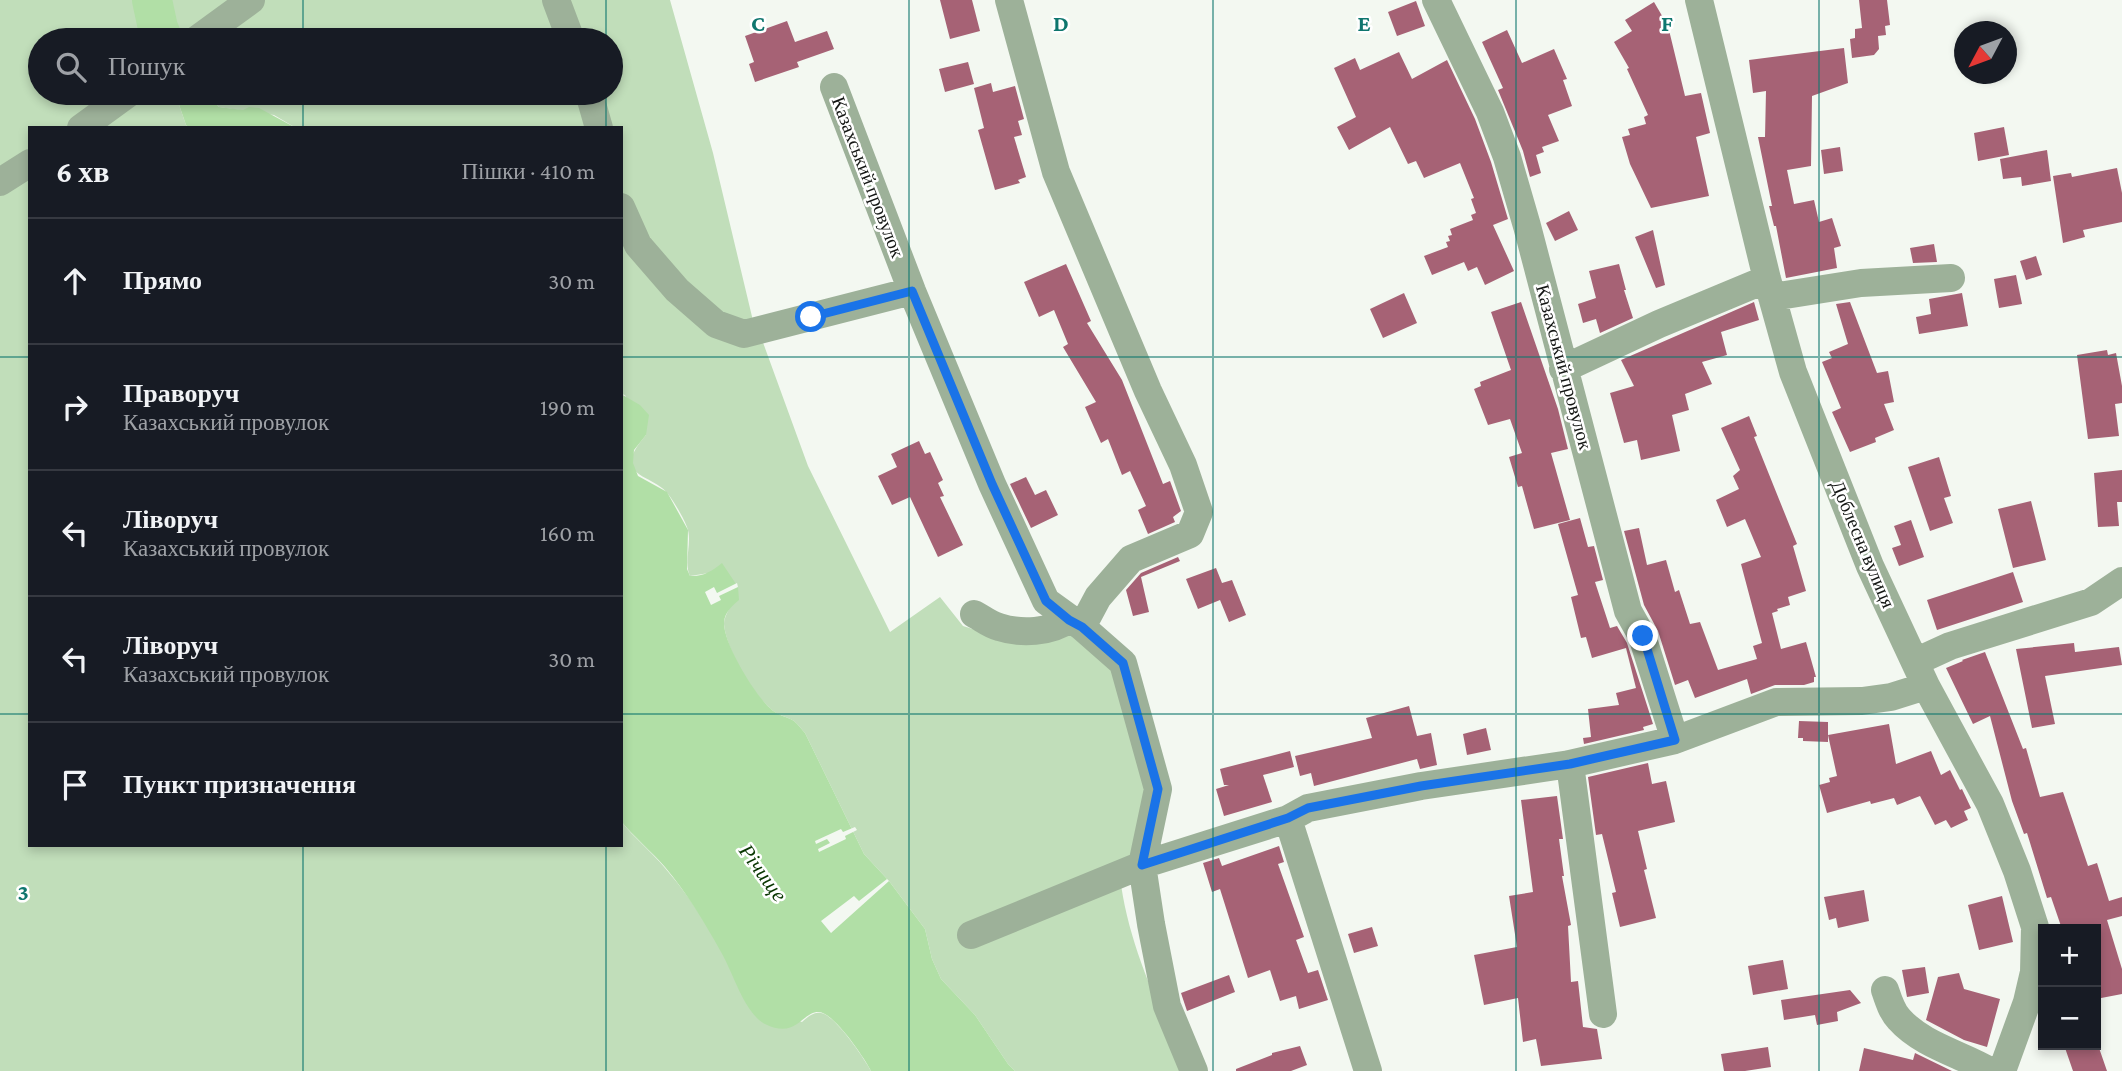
<!DOCTYPE html>
<html lang="uk">
<meta charset="utf-8">
<style>
:root{--surface:#171b24;--page:#242831;--text:#f1f3f6;--muted:#9ea1a6;--line:#363941}
body{margin:0;font-family:"Crimson Pro",serif;background:var(--page);color:var(--text)}
.controls{position:absolute;right:21px;bottom:21px;display:grid;overflow:hidden;border-radius:0px;box-shadow:0 4px 10px #0003}
.controls button{width:63px;height:63px;display:grid;place-items:center;padding:0;border:0;border-bottom:2px solid var(--line);background:var(--surface);color:var(--text);font:35px sans-serif}
.compass{position:absolute;left:1954px;top:21px;width:63px;height:63px;border-radius:50%;background:var(--surface);box-shadow:0 4px 10px #0003;rotate:229deg}
.stop{position:absolute;width:21px;height:21px;margin:-16px;border:5px solid #1a73e8;border-radius:50%;background:#fff}
.stop.end{background:#1a73e8;border-color:#fff;box-shadow:0 2px 7px #0008}
.list{margin:0;padding:0;list-style:none}
h2{display:flex;justify-content:space-between;align-items:center;height:91px;margin:0;padding:0 28px;font-size:30px}
h2 small{font-size:23px;font-weight:400;color:var(--muted)}
.list li{display:grid;grid-template-columns:46px 1fr auto;gap:21px;align-items:center;box-sizing:border-box;height:126px;padding:0 28px;border-top:2px solid var(--line)}
.list b{display:block;font-size:26px;white-space:nowrap}
.list p{margin:0;font-size:23px;white-space:nowrap;color:var(--muted)}
.list em{font-size:23px;font-style:normal;color:var(--muted)}
.icon{flex:none;width:38px;height:38px;fill:none;stroke:currentColor;stroke-width:2;stroke-linecap:round;stroke-linejoin:round}
.map{position:relative;flex:none;width:2122px;height:1071px;overflow:hidden}
.search{position:absolute;background:var(--surface);box-shadow:0 4px 10px #0003;left:28px;top:28px;width:595px;height:77px;display:flex;align-items:center;gap:18px;box-sizing:border-box;padding:0 24px;border-radius:38px;color:var(--muted);font-size:26px}
.panel{position:absolute;background:var(--surface);box-shadow:0 4px 10px #0003;left:28px;top:126px;width:595px;height:721px;border-radius:0px}
.map>svg:first-child{display:block}
</style>
<div class="map">
<svg width="2122" height="1071" viewBox="0 0 2122 1071">
<rect width="100%" height="100%" fill="#f3f8f1"/>
<path fill="#c1deba" d="M0 0H670L713 153 754 325 761 337 808 466 890 632 940 597 963 626 989 634 1075 632 1116 667 1149 784 1137 862 1119 867C1125 939 1158 1005 1187 1071H1015L1008 1064 975 1015 941 979 932 959 925 929 889 881 864 854 805 733C802 730 798 724 794 721 786 716 778 716 771 709 752 693 726 649 724 624 724 619 727 613 729 609L709 573 690 576C683 561 693 542 687 527 683 517 675 503 668 494 652 473 609 478 646 435L625 395 621 394V128H296L274 115 219 107 206 93H611V40H40V93H175L186 125 190 128H30V845H621V821C634 838 651 851 665 868 699 907 726 955 746 1002L802 1022C807 1018 813 1011 821 1013 835 1015 864 1058 871 1071H0Z"/>
<path fill="#b1dfa6" d="M175 93H206L219 107 243 110 249 107 259 108 296 128H190L186 125Z
M621 394 640 405 649 415 646 435 634 450 633 463 638 476 667 492 688 530 687 569 690 576C703 577 712 571 722 563L738 587 739 600C732 606 725 612 724 622 723 643 755 695 770 708 778 716 786 716 794 721 798 724 802 730 805 733L864 854 889 881 925 929 932 959 941 979 975 1015 1008 1064 1015 1071H871C864 1057 834 1013 819 1012 802 1011 797 1040 765 1024 744 1013 733 972 721 952 705 923 687 893 665 867 651 851 634 837 621 821Z"/>
<path fill="#f3f8f1" d="M737 583 738 587 719 596 721 600 711 605 705 592 714 587 717 593Z
M855 827 857 830 845 836 846 839 819 852 818 849 830 843 827 839 816 844 815 841 841 829 843 832Z
M887 879 889 881 831 933 821 921 854 896 859 901Z"/>
<g fill="none" stroke-linecap="round" stroke-linejoin="round">
<path stroke="#b1dfa6" stroke-width="40" d="M152 0 158 28 163 40"/>
</g>
<path fill="#a66275" d="M940 0H972L980 31 950 39Z
M1859 0H1887L1890 25 1885 26 1886 35 1878 36 1879 49 1874 55 1852 58 1850 39 1855 38V29L1862 28Z
M1416 1 1425 26 1397 36 1388 12Z
M1654 2 1668 26 1685 96 1701 93 1710 133 1696 137 1709 196 1651 208 1630 164 1622 137 1630 135 1628 129 1646 124 1644 117 1648 115 1627 69 1629 68 1614 42 1632 31 1625 20Z
M787 21 795 42 827 31 834 49 797 62 799 67 755 82 749 64 754 62 745 36Z
M1507 30 1522 63 1554 49 1567 79 1563 80 1572 106 1548 115 1559 141 1542 147 1544 152 1536 155 1541 173 1530 177 1523 151 1498 90 1503 88 1482 42Z
M1844 48 1848 83 1812 96 1811 166 1787 170 1794 204 1814 200 1819 222 1832 218 1841 246 1834 248 1837 268 1786 278 1776 226H1774L1769 206H1772L1758 137H1765L1766 91 1753 93 1749 60Z
M1399 52 1412 79 1447 60 1475 119 1491 162 1508 219 1493 225 1514 271 1485 285 1477 267 1468 271 1464 262 1432 275 1424 256 1448 247 1446 242 1450 241 1448 236 1452 235 1450 229 1473 220 1471 215 1476 213 1471 199 1474 198 1460 163 1424 178 1416 161 1408 164 1390 127 1349 150 1337 127 1356 117 1334 68 1355 58 1360 70Z
M968 62 974 84 945 92 939 69Z
M991 83 993 92 1015 86 1024 119 1018 121 1022 135 1014 137 1026 177 1018 180 1020 183 995 190 978 130 984 128 974 88Z
M2004 127 2009 155 1978 161 1974 133Z
M1840 147 1843 171 1824 174 1821 150Z
M2047 150 2051 181 2022 186 2021 177 2003 179 2000 159Z
M2117 168 2122 193V222L2083 230 2085 237 2063 243 2053 176 2071 173 2072 177Z
M1569 211 1578 230 1555 241 1546 223Z
M1653 230 1665 285 1656 288 1635 237Z
M1934 244 1937 262 1913 263 1910 248Z
M2036 256 2042 275 2026 280 2020 261Z
M1066 264 1091 321 1087 323 1122 380 1163 484 1170 481 1181 511 1173 517 1175 522 1148 534 1138 510 1146 506 1130 471 1122 475 1108 439 1101 443 1085 407 1096 402 1063 347 1068 344 1054 310 1039 317 1024 282Z
M1619 264 1626 290H1624L1633 318 1600 333 1596 319 1583 323 1578 304 1596 298 1589 271Z
M2016 275 2022 304 1999 308 1994 279Z
M1404 293 1417 323 1383 338 1370 309Z
M1962 293 1968 326 1919 334 1916 317 1931 314 1929 299Z
M1521 302 1558 409 1568 449 1551 453 1570 520 1534 529 1522 486 1518 487 1509 457 1522 453 1510 419 1488 425 1474 389 1481 386 1480 382 1511 370 1491 312Z
M1754 302 1759 320 1721 332 1727 355 1702 362 1712 384 1685 394 1689 410 1672 415 1680 451 1641 460 1637 440 1624 443 1610 393 1634 386 1621 360Z
M1850 302 1877 373 1888 371 1894 402 1884 404 1894 430 1875 438 1876 442 1850 452 1832 412 1841 408 1822 362 1832 358 1829 352 1848 344 1836 304Z
M2107 350 2108 355 2116 353 2122 386V403L2115 404 2119 436 2088 439 2077 355Z
M1749 416 1757 436 1754 437 1797 544 1793 546 1806 591 1788 597 1790 605 1777 609 1778 611 1772 613 1781 649 1806 642 1816 677H1814V682L1804 685H1775L1751 694 1747 679 1695 698 1688 680 1675 685 1658 631 1644 605 1624 531 1639 528 1647 565 1666 560 1675 592 1679 590 1690 624 1700 622 1718 670 1757 659 1753 646 1762 643 1741 564 1761 557 1745 519 1727 527 1716 500 1739 489 1733 476 1740 470 1721 428Z
M919 441 925 454 930 452 943 480 938 483 944 496 940 497 963 545 938 557 910 497 892 505 878 476 897 467 891 454Z
M1939 457 1951 496 1944 498 1953 523 1930 531 1908 467Z
M2122 470V502H2117L2119 526 2098 527 2094 473Z
M1026 477 1035 495 1046 490 1058 515 1031 528 1010 484Z
M2031 501 2046 560 2013 568 1998 509Z
M1580 518 1588 547 1594 546 1603 580 1595 582 1610 628 1617 626 1627 643 1653 724 1643 727 1644 730 1584 744 1583 738 1591 737 1588 709 1619 705 1616 693 1636 688 1626 648 1592 658 1586 637 1581 638 1571 597 1578 595 1558 524Z
M1911 520 1924 557 1899 566 1892 548 1901 545 1894 526Z
M1178 557 1180 561 1141 577 1149 612 1133 616 1126 590 1141 573Z
M1216 568 1222 583 1232 580 1246 615 1229 622 1220 600 1198 609 1186 579Z
M2013 572 2023 602 1937 630 1927 600Z
M2074 643 2075 652 2119 647 2122 665 2045 676 2055 724 2032 728 2016 649Z
M1985 652 2023 749 2026 748 2040 797 2063 792 2088 866 2097 863 2109 901 2122 897V916L2107 920 2122 969V994L2096 999V929H2062L2051 897 2047 898 2027 833 2024 834 2012 801 1990 716 1973 724 1946 668 1963 661 1962 660Z
M1409 706 1417 736 1431 733 1437 765 1420 769 1417 759 1314 786 1311 773 1300 776 1295 756 1372 738 1366 718Z
M1799 721 1828 722V742L1803 741V738H1798Z
M1889 724 1896 764 1931 751 1941 775 1950 770 1960 790 1962 789 1971 808 1964 811 1968 820 1951 828 1946 820 1935 825 1920 796 1897 805 1894 798 1871 804 1870 801 1827 813 1819 785 1830 782 1829 778 1837 776 1828 735Z
M1486 728 1491 750 1467 755 1463 734Z
M1290 751 1294 767 1263 775 1272 802 1224 816 1216 789 1229 785H1224L1220 769Z
M1648 763 1652 784 1666 781 1675 822 1638 831 1647 869 1644 870 1656 918 1620 927 1612 893 1616 892 1602 834 1596 835 1588 777Z
M1557 796 1563 839H1559L1564 876H1562L1571 925 1568 926 1571 982 1578 981 1583 1027 1597 1029 1602 1059 1541 1066 1536 1039 1523 1042 1518 998 1484 1005 1474 955 1517 947 1509 896 1533 892 1521 800Z
M1279 846 1284 862 1278 864 1304 937 1296 940 1308 973 1318 970 1328 1000 1299 1009 1296 996 1280 1001 1270 970 1248 978 1220 889 1212 892 1203 863 1219 858 1222 866Z
M1864 890 1869 921 1838 928 1836 918 1829 920 1824 897Z
M2002 896 2013 942 1979 950 1968 905Z
M1372 927 1378 946 1354 953 1348 934Z
M1783 960 1788 989 1753 995 1748 966Z
M1925 967 1929 993 1907 997 1902 970Z
M1959 973 1964 989 2000 999 1987 1047 1964 1040 1926 1020 1938 977Z
M1229 975 1235 992 1187 1011 1181 993Z
M1850 990 1861 1003 1837 1012 1838 1021 1817 1025 1815 1015 1784 1020 1781 1000Z
M2064 1045H2098L2107 1071H2073Z
M1300 1046 1307 1065 1291 1071H1236V1069L1272 1055V1053Z
M1768 1047 1771 1067 1745 1071H1724L1721 1054Z
M1864 1048 1913 1060 1915 1053 1952 1071H1859Z"/>
<g fill="none" stroke-linecap="round" stroke-linejoin="round">
<path stroke="#9db199" stroke-width="28" d="M556 0 571 40
M1009 0 1056 172 1148 391 1183 465 1199 512 1190 534 1131 559 1098 597 1082 627
M1436 0 1490 112 1507 157 1527 226 1628 611 1642 636 1675 740
M1699 0 1767 279 1793 372 1870 566 1926 686 1990 804 2017 871 2035 927 2034 972 2027 1002 2002 1071
M196 40 251 0
M834 87 912 291 992 484 1046 601 1082 627 1123 663 1158 789 1142 865 1151 924 1167 1006 1194 1071
M589 93 599 128
M81 128 129 93
M0 182 30 163
M621 207 638 245 677 290 716 324 744 334 912 291
M1772 297 1861 283 1951 278
M1563 369 1659 324 1767 279
M974 614C982 618 990 625 999 627 1020 634 1051 633 1069 619
M1915 662 1950 646 2091 602 2122 581
M1570 764 1603 1014
M1288 819 1368 1071
M971 935 1142 865 1288 819 1308 808 1421 786 1570 764 1675 740 1776 702 1862 701 1891 697 1926 686
M1885 990C1888 999 1892 1012 1899 1019 1922 1045 1961 1054 1990 1071"/>
</g>
<g fill="none" stroke-linecap="round" stroke-linejoin="round">
<path stroke="#1a73e8" stroke-width="9" d="M811 317 912 291 992 484 1046 601 1069 620 1082 627 1123 663 1158 789 1142 865 1288 818 1308 808 1421 786 1570 764 1675 740 1643 636"/>
</g>
<path fill="none" stroke="#0f766e" stroke-width="2" stroke-opacity="0.55" d="M303 0V40M606 0V40M909 0V1071M1213 0V1071M1516 0V1071M1819 0V1071M303 93V128M606 93V128M0 357H30M621 357H2122M0 714H30M621 714H2122M303 845V1071M606 845V1071"/>
<g text-anchor="middle" dominant-baseline="central" stroke-width="5" stroke-linejoin="round" paint-order="stroke">
<g font-size="19" fill="#141614" stroke="#fff">
<text transform="translate(868 177) rotate(69)">Казахський провулок</text>
<text transform="translate(1564 367) rotate(75)">Казахський провулок</text>
<text transform="translate(1863 544) rotate(67)">Доблесна вулиця</text>
</g>
<g font-size="21" font-style="italic" fill="#083600" stroke="#fff">
<text transform="translate(763 873) rotate(54)">Річище</text>
</g>
</g>
<g font-size="23" text-anchor="middle" font-weight="bold" fill="#0f766e" stroke="#fff" stroke-width="5" stroke-linejoin="round" paint-order="stroke">
<text x="758" y="31">C</text>
<text x="1061" y="31">D</text>
<text x="1364" y="31">E</text>
<text x="1667" y="31">F</text>
<text x="23" y="900">3</text>
</g>
</svg>
<div class="controls">
<button>+</button>
<button>−</button>
</div>
<svg class="compass" viewBox="-18 -18 36 36"><path d="M0-13l5 13h-10z" fill="#e53935"/><path d="M0 13l5-13h-10z" fill="#9ea1a6"/></svg>
<div class="stop" style="left:811px;top:317px"></div>
<div class="stop end" style="left:1643px;top:636px"></div>
<div class="search"><svg class="icon" aria-label="search" viewBox="0 0 24 24"><circle cx="10" cy="10" r="6"/><path d="M15 15l6 6"/></svg>Пошук</div>
<section class="panel">
<h2>6 хв<small>Пішки · 410 m</small></h2>
<ul class="list">
<li><svg class="icon" aria-label="ahead" viewBox="0 0 24 24"><path d="M12 20V5M6 11l6-6 6 6"/></svg><div><b>Прямо</b></div><em>30 m</em></li>
<li><svg class="icon" aria-label="right" viewBox="0 0 24 24"><path d="M7 20v-9h11M14 6l5 5-5 5"/></svg><div><b>Праворуч</b><p>Казахський провулок</p></div><em>190 m</em></li>
<li><svg class="icon" aria-label="left" viewBox="0 0 24 24"><path d="M17 20v-9H6M10 6l-5 5 5 5"/></svg><div><b>Ліворуч</b><p>Казахський провулок</p></div><em>160 m</em></li>
<li><svg class="icon" aria-label="left" viewBox="0 0 24 24"><path d="M17 20v-9H6M10 6l-5 5 5 5"/></svg><div><b>Ліворуч</b><p>Казахський провулок</p></div><em>30 m</em></li>
<li><svg class="icon" aria-label="arrive" viewBox="0 0 24 24"><path d="M6 21V4h12l-3 4 3 4H6"/></svg><div><b>Пункт призначення</b></div></li>
</ul>
</section>
</div>
